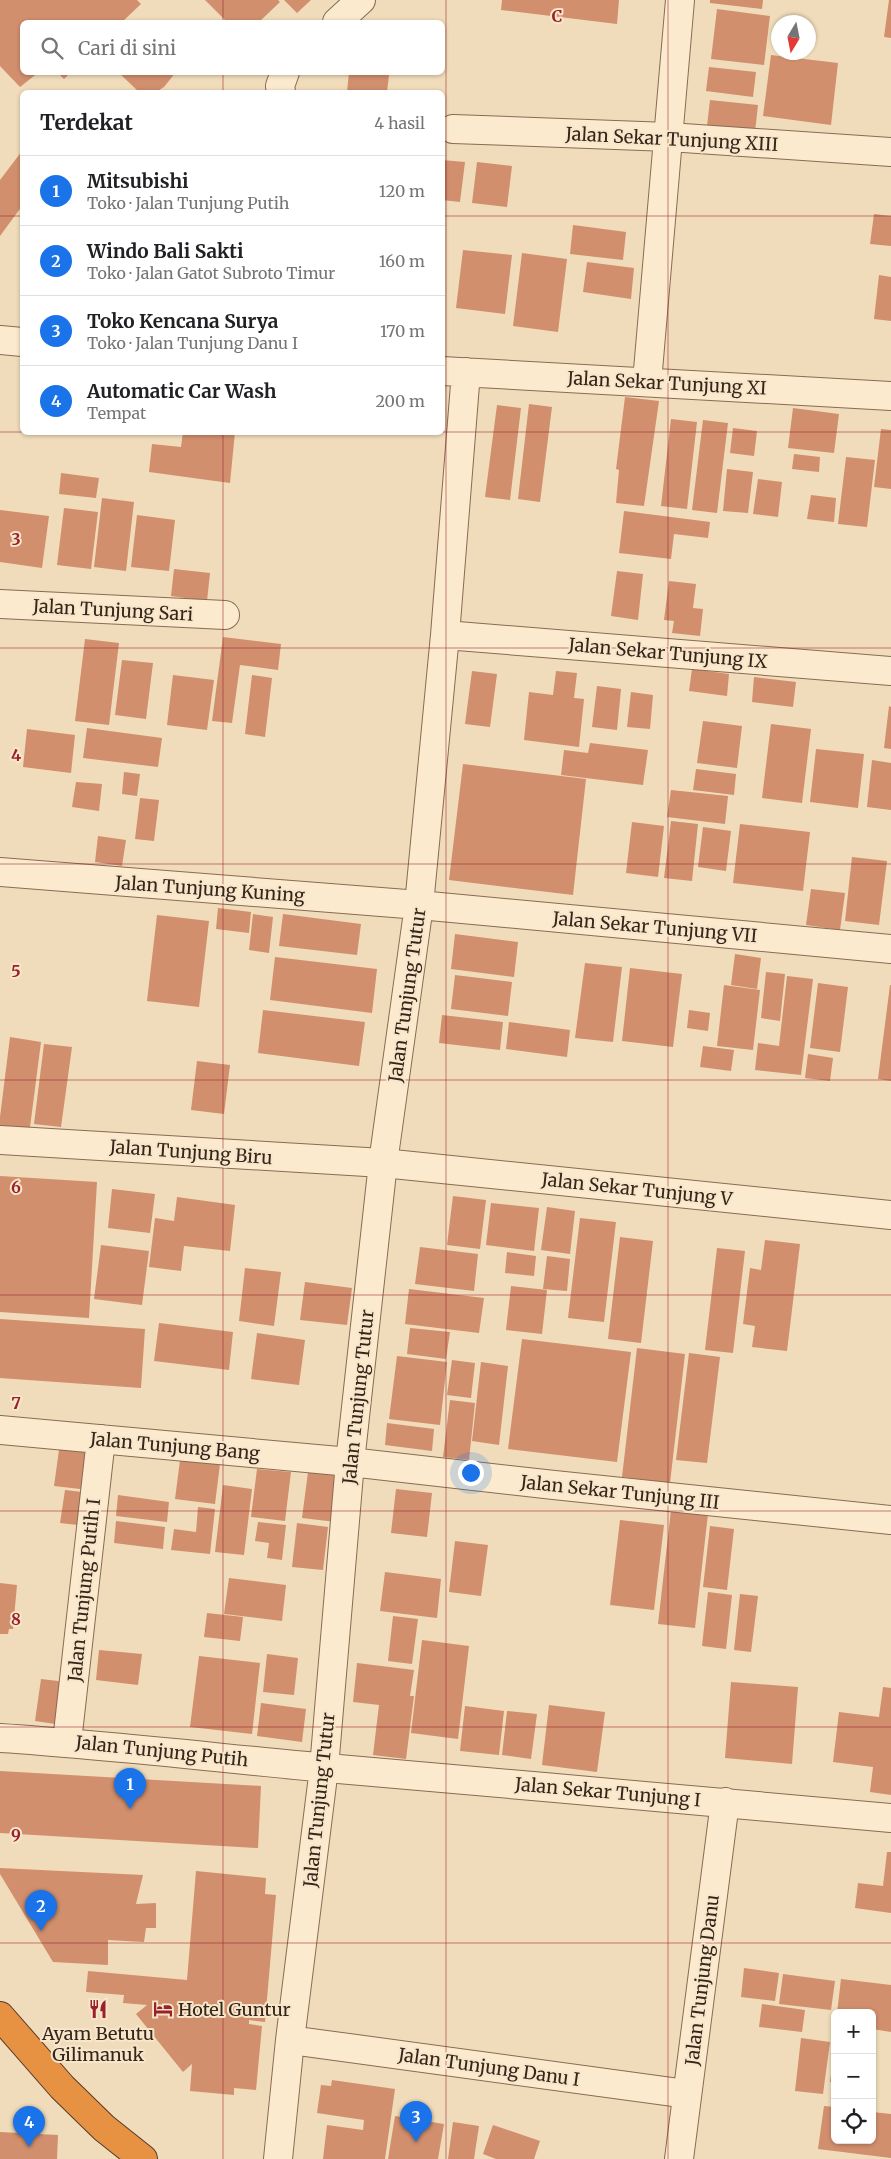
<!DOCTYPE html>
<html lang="id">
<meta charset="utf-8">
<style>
:root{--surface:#fff;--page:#f2f2f2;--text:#202124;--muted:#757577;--line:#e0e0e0;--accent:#1a73e8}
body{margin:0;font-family:Merriweather,serif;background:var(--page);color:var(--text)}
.controls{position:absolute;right:15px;bottom:15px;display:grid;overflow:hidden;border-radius:8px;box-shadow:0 1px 4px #0004}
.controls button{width:45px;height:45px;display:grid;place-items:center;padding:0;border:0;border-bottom:1px solid var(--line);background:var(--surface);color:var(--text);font:25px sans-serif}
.compass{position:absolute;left:771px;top:15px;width:45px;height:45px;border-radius:50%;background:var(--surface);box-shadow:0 1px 4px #0004;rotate:190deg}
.you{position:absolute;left:470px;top:1472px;width:18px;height:18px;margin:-12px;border:4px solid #fff;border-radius:50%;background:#1a73e8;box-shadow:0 0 0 8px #1a73e833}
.badge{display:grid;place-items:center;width:32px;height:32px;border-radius:50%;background:var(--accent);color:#fff;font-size:16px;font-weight:700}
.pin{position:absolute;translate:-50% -41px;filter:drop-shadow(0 1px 2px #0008)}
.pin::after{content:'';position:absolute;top:26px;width:18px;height:15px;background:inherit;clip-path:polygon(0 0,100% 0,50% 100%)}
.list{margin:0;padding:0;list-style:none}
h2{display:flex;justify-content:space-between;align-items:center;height:65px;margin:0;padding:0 20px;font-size:21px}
h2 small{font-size:16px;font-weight:400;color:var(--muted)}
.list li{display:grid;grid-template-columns:32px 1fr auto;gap:15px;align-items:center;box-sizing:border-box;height:70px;padding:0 20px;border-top:1px solid var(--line)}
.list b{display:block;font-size:19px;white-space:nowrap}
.list p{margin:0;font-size:16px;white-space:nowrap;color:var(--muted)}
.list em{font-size:16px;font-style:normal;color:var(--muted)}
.icon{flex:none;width:28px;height:28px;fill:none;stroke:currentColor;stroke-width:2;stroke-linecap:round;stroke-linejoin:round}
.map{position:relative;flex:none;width:891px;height:2159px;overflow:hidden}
.search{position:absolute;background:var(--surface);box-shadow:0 1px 4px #0004;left:20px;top:20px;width:425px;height:55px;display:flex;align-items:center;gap:12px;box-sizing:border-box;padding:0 18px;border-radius:8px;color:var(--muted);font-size:19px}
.panel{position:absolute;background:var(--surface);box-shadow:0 1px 4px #0004;left:20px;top:90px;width:425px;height:345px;border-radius:8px}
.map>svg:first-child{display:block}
</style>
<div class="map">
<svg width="891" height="2159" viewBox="0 0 891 2159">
<rect width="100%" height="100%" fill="#f0dcba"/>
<path fill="#d18f6d" d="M0 0H137L141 4 122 22H22V72H39L20 87 0 66Z
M205 0H278L280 2 259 22H227Z
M284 0H311L297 13Z
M502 0H619L617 24 501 10Z
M710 0H763L762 9 710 3Z
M889 0H891V38L884 37Z
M717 9 770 16 764 65 711 59Z
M771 55 838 63 831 125 763 116Z
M709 67 756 72 753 97 706 91Z
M57 72H71L64 79Z
M118 72H176L164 87 156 92H139Z
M349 72 389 75 387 92H347Z
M710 100 758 105 755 132 707 126Z
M22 151V206L0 236V180Z
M442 160 465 162 460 202 442 200Z
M477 162 512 166 507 207 472 203Z
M874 214 891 216V246L870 244Z
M573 225 626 232 623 260 570 254Z
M463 250 512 255 505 314 456 308Z
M522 253 567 259 558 332 513 326Z
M587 262 634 268 631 299 583 292Z
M879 275 891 277V321L874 319Z
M625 397 659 401 644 506 616 503 619 470 616 469Z
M529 404 552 407 540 502 518 499Z
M497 405 521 408 510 500 485 497Z
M793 408 839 414 834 453 788 448Z
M671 419 697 422 687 509 661 506Z
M703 420 728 423 717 513 692 510Z
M733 428 757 431 754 456 730 453Z
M881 429 891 430V489L874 487Z
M183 432H235L230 483 149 472 152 444 181 447Z
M794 454 820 457 819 472 792 469Z
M846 457 875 460 867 527 838 524Z
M727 469 753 472 748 513 723 511Z
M61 473 99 478 96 498 59 494Z
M758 479 782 482 778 517 753 514Z
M811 495 836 498 834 522 807 519Z
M102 498 134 502 126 571 94 567Z
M64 508 98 512 91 569 57 565Z
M0 510 49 516 42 568 0 562Z
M624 511 710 522 708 538 674 534 671 559 619 553Z
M137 515 175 520 169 571 131 567Z
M174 569 210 573 207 601 171 596Z
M617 571 643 574 638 620 611 616Z
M669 581 696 584 693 608 703 609 700 636 672 633 674 621 664 620Z
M223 637 281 644 278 670 240 665 232 723 212 721Z
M85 639 119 643 109 725 75 721Z
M122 660 153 663 146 719 115 715Z
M692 669 729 674 727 696 689 691Z
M472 671 497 674 490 727 465 724Z
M556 671 577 673 574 698 584 699 579 747 524 740 529 692 553 695Z
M173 675 214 680 207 730 167 725Z
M252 675 272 678 265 737 245 734Z
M754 677 796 682 793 707 752 702Z
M597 686 621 689 617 730 592 727Z
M631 692 653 695 650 729 627 727Z
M889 706 891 707V749L884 748Z
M703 721 742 726 737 768 697 763Z
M771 724 811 729 802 803 762 798Z
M87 728 162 738 158 767 83 758Z
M27 729 75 735 71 773 23 767Z
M590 743 648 750 643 785 561 775 564 750 588 753Z
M816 749 864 754 858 808 810 802Z
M872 760 891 763V810L867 807Z
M463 764 586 779 573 895 449 880Z
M696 769 736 774 734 795 693 790Z
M124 772 140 774 137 796 122 794Z
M76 782 102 784 99 811 72 807Z
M671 790 728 796 725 824 667 817Z
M140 798 159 800 154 841 135 839Z
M671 821 698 824 692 881 664 878Z
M632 822 664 826 658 877 626 873Z
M740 824 810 832 803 891 733 883Z
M703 827 731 831 726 871 698 867Z
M98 836 126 840 122 866 95 862Z
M852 857 887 861 879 925 845 921Z
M811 889 845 893 840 930 806 925Z
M218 908 251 912 249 933 216 929Z
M253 914 273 917 269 953 249 950Z
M283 914 361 924 357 955 279 946Z
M157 915 209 921 199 1007 147 1001Z
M455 934 518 942 514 977 451 969Z
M735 954 761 958 757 989 731 985Z
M275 957 377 969 372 1013 270 1000Z
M585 963 622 967 613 1042 575 1038Z
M630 968 682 974 673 1047 622 1041Z
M766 972 785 974 780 1021 761 1018Z
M455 975 512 982 508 1016 451 1009Z
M787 976 813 979 801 1075 755 1070 758 1043 779 1046Z
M818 983 848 987 840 1052 810 1048Z
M724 985 760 990 753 1050 717 1046Z
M890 985H891V1081L878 1079Z
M263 1010 365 1022 359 1066 258 1053Z
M689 1010 710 1013 708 1031 687 1028Z
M442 1015 503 1022 500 1050 439 1043Z
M509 1022 570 1030 567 1057 506 1049Z
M10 1037 41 1042 29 1135 0 1132V1117Z
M44 1044 72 1047 61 1127 34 1124Z
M703 1046 734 1050 731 1071 700 1067Z
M808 1054 833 1058 830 1081 805 1078Z
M197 1061 230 1065 224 1114 191 1110Z
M0 1176 97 1182 89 1318 0 1312Z
M112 1189 155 1194 150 1233 108 1228Z
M453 1196 486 1200 480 1249 447 1245Z
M177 1197 235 1205 230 1251 184 1246 181 1271 149 1267 155 1218 174 1221Z
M491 1203 539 1208 534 1251 486 1245Z
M547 1207 575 1211 570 1254 541 1250Z
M580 1218 616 1222 604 1322 568 1318Z
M620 1237 653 1241 641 1343 608 1339Z
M765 1240 800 1244 787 1351 752 1347 755 1326 743 1324 750 1268 761 1270Z
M101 1245 149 1251 142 1305 94 1299Z
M420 1247 478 1254 474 1291 415 1284Z
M717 1248 745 1251 733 1353 705 1350Z
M507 1252 536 1256 534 1276 505 1273Z
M547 1256 570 1259 567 1291 543 1289Z
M245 1268 281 1272 274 1326 239 1321Z
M305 1282 352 1288 347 1325 300 1320Z
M511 1286 547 1290 542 1334 506 1330Z
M409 1289 484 1298 479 1333 405 1324Z
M0 1319 145 1329 141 1388 0 1378Z
M159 1323 233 1332 229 1370 154 1361Z
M410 1328 450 1332 446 1359 407 1354Z
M257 1333 305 1340 299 1385 251 1379Z
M522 1339 631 1352 617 1462 508 1449Z
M637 1348 685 1354 670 1483 622 1477Z
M689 1353 720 1357 707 1463 676 1460Z
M397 1356 447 1362 440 1425 389 1419Z
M452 1360 475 1363 471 1398 447 1395Z
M481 1362 508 1366 499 1445 472 1441Z
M450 1400 475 1403 469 1460 443 1457Z
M387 1423 434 1429 432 1451 385 1445Z
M60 1443 95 1447 89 1490 54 1486Z
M180 1460 220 1464 215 1504 175 1499Z
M257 1469 291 1472 285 1521 251 1517Z
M308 1472 341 1476 336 1522 302 1518Z
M223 1485 252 1489 244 1555 215 1552Z
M396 1489 432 1493 427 1537 391 1533Z
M65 1490 91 1493 87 1526 60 1523Z
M118 1495 169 1502 167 1522 116 1516Z
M198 1507 215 1509 210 1554 171 1550 174 1529 196 1532Z
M671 1510 708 1514 695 1628 658 1624Z
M620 1520 664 1525 654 1610 610 1605Z
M116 1521 165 1527 163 1549 114 1543Z
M258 1522 286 1525 282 1560 267 1558 269 1543 255 1541Z
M297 1523 328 1527 323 1570 292 1567Z
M710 1526 734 1529 727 1590 703 1587Z
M455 1541 488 1545 481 1596 449 1592Z
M385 1572 441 1579 437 1618 380 1611Z
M229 1578 286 1585 282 1621 224 1614Z
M0 1583 17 1585 13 1629H9L8 1634H0Z
M708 1592 732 1595 726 1649 702 1646Z
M740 1594 758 1596 751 1652 734 1650Z
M207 1613 243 1617 240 1641 204 1637Z
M393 1616 418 1619 412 1664 388 1661Z
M422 1640 469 1646 458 1739 411 1733Z
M99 1650 142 1654 138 1685 96 1680Z
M267 1654 298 1658 294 1695 263 1692Z
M199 1656 260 1663 252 1734 190 1727Z
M357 1663 414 1670 410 1696H414L406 1759 373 1755 379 1705 353 1702Z
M41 1679 67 1682 62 1725 35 1721Z
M731 1682 798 1687 792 1764 725 1758Z
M883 1687 891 1688V1795L870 1792 873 1767 833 1762 839 1712 879 1717Z
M261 1703 306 1709 302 1742 257 1736Z
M549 1705 605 1712 597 1772 542 1765Z
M465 1706 504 1711 499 1755 460 1751Z
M507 1711 537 1714 531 1759 502 1755Z
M0 1771 261 1786 258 1848 0 1833Z
M887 1852H891V1913L855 1908 858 1883 883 1886Z
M0 1868 143 1875 136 1904 156 1903V1928H146L144 1942 108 1940V1965L53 1962 0 1874Z
M196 1871 266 1878 265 1894 276 1895 265 2022 249 2020V2024L262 2026 256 2090 234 2088V2095L190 2091 192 2064 183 2072 136 2014 147 2005 123 2003 124 1995 86 1992 88 1971 187 1980Z
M744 1968 779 1973 775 2001 741 1997Z
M783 1974 835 1981 831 2010 779 2004Z
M841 1979 891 1985V2032L872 2029V2013H837Z
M762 2004 805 2010 802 2032 759 2027Z
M801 2038 830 2042 823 2094 795 2091Z
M834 2054H835V2082H830Z
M332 2080 395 2089 385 2159H323L327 2125 363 2130 364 2120 317 2113 321 2085 331 2086Z
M824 2106 835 2107V2140H872V2112L891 2114V2158L818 2149Z
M395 2116 444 2124 438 2159H388Z
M453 2122 479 2126 474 2159H448Z
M493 2125 540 2141 534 2159H496L483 2154Z
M0 2132 58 2135 57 2159H0Z"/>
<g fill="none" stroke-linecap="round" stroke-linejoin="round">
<g stroke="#886b54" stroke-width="30">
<path id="street" d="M337 22 361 0
M281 92 280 86 285 72
M453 129 669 137 891 152
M0 340 22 342
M442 371 891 396
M647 382 680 0
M0 604 225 615
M445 635 891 671
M0 872 419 905 891 949
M0 1140 383 1163 891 1215
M0 1430 350 1462 554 1485 891 1520
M0 1738C109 1745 218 1758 327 1768 515 1785 703 1800 891 1818
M67 1742 101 1439
M290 2040 687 2094
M278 2159 290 2040 324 1768 350 1462 383 1163 419 905 445 635 466 372
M679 2159 725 1802"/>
</g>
<g stroke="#543a29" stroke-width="30">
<path id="highway" d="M0 2016 62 2087 104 2128 143 2159"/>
</g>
<use href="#street" stroke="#fbeacd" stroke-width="28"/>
<use href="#highway" stroke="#e79243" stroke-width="28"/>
</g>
<path fill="none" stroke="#9a202b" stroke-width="1" stroke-opacity="0.55" d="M223 0V22M446 0V2159M668 0V2159M223 72V92M0 216H22M442 216H891M0 432H22M223 432V2159M442 432H891M0 648H891M0 864H891M0 1080H891M0 1295H891M0 1511H891M0 1727H891M0 1943H891"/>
<defs>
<g id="restaurant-bare" transform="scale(1.5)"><path d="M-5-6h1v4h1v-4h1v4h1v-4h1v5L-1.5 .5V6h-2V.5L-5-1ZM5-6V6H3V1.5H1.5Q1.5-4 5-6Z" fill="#9a202b" stroke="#f7e6ca" stroke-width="2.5" paint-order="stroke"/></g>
<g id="hotel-bare" transform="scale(1.5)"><path d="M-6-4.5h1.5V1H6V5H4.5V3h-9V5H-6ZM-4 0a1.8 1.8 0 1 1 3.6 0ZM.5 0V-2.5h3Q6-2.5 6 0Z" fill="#9a202b" stroke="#f7e6ca" stroke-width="2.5" paint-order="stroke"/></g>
</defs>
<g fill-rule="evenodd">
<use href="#restaurant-bare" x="98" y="2009"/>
<use href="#hotel-bare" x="163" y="2009"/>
</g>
<g text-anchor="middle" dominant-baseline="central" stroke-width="4" stroke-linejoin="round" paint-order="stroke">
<g font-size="18" fill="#35251a" stroke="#f7e6ca">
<text transform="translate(672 139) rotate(3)">Jalan Sekar Tunjung XIII</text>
<text transform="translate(667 383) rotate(3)">Jalan Sekar Tunjung XI</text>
<text transform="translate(113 610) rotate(3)">Jalan Tunjung Sari</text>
<text transform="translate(668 653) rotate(5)">Jalan Sekar Tunjung IX</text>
<text transform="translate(210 889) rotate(4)">Jalan Tunjung Kuning</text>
<text transform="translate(655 927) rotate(5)">Jalan Sekar Tunjung VII</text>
<text transform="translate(407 995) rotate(-82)">Jalan Tunjung Tutur</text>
<text transform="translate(191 1152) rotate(4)">Jalan Tunjung Biru</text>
<text transform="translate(637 1189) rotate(6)">Jalan Sekar Tunjung V</text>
<text transform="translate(358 1397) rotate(-84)">Jalan Tunjung Tutur</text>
<text transform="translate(175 1446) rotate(5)">Jalan Tunjung Bang</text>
<text transform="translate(620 1492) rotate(6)">Jalan Sekar Tunjung III</text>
<text transform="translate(84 1590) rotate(-84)">Jalan Tunjung Putih I</text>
<text transform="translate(162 1751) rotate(6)">Jalan Tunjung Putih</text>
<text transform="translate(608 1792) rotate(5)">Jalan Sekar Tunjung I</text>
<text transform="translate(319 1800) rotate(-84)">Jalan Tunjung Tutur</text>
<text transform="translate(702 1980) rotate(-83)">Jalan Tunjung Danu</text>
<text transform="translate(489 2067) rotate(8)">Jalan Tunjung Danu I</text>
</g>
<g font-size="18" fill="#35251a" stroke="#f7e6ca" text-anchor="start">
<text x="178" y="2009">Hotel Guntur</text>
<text x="98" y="2033" text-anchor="middle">Ayam Betutu<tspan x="98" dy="21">Gilimanuk</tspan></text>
</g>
</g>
<g font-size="16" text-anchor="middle" font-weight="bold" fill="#9a202b" stroke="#f7e6ca" stroke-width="4" stroke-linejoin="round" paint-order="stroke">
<text x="557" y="22">C</text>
<text x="16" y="545">3</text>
<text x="16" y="761">4</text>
<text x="16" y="977">5</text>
<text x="16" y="1193">6</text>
<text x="16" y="1409">7</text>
<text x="16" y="1625">8</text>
<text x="16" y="1841">9</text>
</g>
</svg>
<div class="controls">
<button>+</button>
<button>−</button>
<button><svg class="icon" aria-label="locate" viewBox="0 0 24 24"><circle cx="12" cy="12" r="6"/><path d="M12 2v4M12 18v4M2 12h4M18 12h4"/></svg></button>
</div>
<svg class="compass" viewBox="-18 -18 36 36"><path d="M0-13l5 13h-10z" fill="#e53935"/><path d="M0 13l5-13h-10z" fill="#757577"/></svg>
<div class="you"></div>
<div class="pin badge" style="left:130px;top:1809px">1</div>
<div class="pin badge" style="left:41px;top:1931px">2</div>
<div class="pin badge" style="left:416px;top:2142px">3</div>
<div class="pin badge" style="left:29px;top:2147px">4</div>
<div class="search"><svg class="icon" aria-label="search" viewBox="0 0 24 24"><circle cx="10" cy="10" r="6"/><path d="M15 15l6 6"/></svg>Cari di sini</div>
<section class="panel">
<h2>Terdekat<small>4 hasil</small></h2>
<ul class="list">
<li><span class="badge">1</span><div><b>Mitsubishi</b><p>Toko · Jalan Tunjung Putih</p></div><em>120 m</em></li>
<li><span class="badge">2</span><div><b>Windo Bali Sakti</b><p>Toko · Jalan Gatot Subroto Timur</p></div><em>160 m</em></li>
<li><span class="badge">3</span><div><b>Toko Kencana Surya</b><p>Toko · Jalan Tunjung Danu I</p></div><em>170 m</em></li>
<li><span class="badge">4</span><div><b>Automatic Car Wash</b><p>Tempat</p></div><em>200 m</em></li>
</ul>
</section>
</div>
